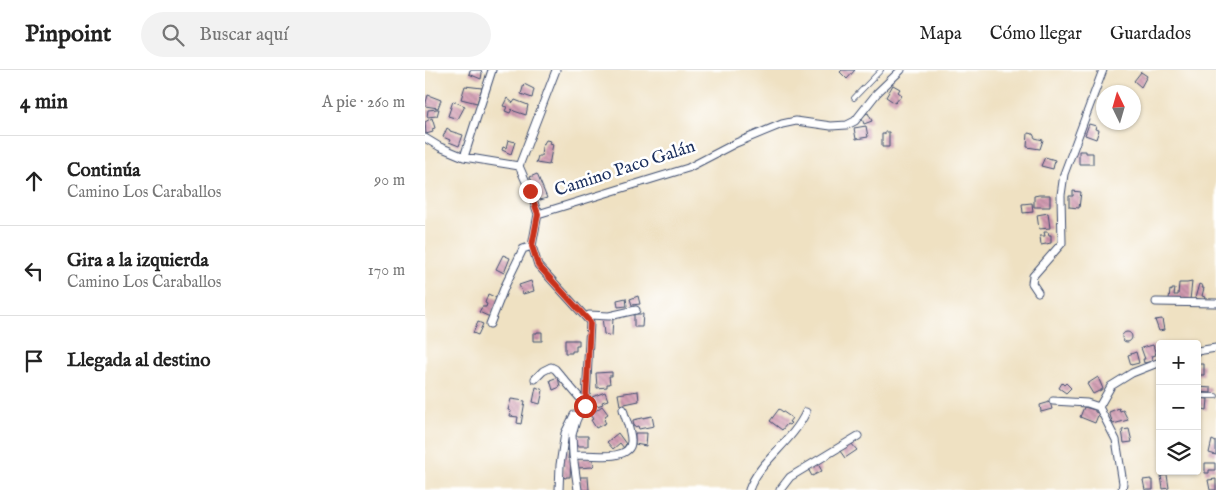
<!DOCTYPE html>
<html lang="es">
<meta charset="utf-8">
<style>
:root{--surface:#fff;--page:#f2f2f2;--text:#222;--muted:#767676;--line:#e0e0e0}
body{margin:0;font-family:"IM FELL English",serif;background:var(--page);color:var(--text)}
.controls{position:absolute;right:15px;bottom:15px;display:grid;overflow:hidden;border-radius:5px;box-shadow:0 1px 4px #0004}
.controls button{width:45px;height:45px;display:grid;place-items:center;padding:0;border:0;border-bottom:1px solid var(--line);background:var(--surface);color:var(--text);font:25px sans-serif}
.compass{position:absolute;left:671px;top:15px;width:45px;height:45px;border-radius:50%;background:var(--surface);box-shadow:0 1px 4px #0004;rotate:355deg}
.stop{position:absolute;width:15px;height:15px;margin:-11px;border:4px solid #c8321e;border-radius:50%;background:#fff}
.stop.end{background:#c8321e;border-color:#fff;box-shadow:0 1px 5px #0008}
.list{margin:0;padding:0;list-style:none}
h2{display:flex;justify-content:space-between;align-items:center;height:65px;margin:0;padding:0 20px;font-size:21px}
h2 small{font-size:16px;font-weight:400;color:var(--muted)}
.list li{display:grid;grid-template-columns:32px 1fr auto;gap:15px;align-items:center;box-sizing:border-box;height:90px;padding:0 20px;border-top:1px solid var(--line)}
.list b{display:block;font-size:19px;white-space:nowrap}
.list p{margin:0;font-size:16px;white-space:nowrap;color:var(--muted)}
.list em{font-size:16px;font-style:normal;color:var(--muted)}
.icon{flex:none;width:28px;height:28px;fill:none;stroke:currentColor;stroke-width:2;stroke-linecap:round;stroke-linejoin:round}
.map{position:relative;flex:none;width:791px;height:420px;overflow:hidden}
header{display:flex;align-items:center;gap:30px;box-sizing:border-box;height:70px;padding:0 25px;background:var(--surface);border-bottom:1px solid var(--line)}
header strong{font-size:24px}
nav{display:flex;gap:28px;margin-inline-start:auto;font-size:18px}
.search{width:350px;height:45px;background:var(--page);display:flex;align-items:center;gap:12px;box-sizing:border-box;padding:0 18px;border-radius:28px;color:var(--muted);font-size:19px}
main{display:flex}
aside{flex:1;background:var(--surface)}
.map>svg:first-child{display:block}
</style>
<header>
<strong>Pinpoint</strong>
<div class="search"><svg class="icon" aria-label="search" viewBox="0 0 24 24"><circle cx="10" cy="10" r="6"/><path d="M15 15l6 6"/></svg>Buscar aquí</div>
<nav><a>Mapa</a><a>Cómo llegar</a><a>Guardados</a></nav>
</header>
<main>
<aside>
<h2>4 min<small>A pie · 260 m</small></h2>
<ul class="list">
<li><svg class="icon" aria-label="ahead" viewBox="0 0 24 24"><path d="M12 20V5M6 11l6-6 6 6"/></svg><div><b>Continúa</b><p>Camino Los Caraballos</p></div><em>90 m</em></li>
<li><svg class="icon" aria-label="left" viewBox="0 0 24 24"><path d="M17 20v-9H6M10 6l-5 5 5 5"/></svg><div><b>Gira a la izquierda</b><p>Camino Los Caraballos</p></div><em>170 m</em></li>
<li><svg class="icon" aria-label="arrive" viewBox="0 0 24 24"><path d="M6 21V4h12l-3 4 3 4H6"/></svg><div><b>Llegada al destino</b></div></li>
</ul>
</aside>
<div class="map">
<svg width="791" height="420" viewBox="0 0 791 420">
<defs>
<pattern id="building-back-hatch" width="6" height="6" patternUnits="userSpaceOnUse" patternTransform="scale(1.25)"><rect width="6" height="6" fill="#d29ab0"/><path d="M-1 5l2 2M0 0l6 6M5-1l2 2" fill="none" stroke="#aa7e92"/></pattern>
</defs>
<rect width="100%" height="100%" fill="#fff"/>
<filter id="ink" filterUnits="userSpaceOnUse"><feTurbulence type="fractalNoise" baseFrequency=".02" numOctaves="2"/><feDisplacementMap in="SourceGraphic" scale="10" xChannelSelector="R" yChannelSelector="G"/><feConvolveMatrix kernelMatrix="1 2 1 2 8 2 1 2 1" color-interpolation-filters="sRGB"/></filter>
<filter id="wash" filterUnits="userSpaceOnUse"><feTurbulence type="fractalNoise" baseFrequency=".0096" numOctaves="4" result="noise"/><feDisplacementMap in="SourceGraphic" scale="20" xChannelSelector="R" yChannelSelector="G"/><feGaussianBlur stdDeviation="1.12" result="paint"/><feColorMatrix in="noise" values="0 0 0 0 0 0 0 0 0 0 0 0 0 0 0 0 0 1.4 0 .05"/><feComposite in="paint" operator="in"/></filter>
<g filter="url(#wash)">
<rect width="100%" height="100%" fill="#efe1c2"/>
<g id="blocks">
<path fill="url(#building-back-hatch)" d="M45 0H56L57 3 56 9 44 4Z
M417 0H430L422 9 415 2Z
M716 2 722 6 716 17 709 11Z
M99 14 109 19 107 28 96 24Z
M468 15 475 19 473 22 477 25 470 33 461 27Z
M40 16 57 18 52 33 36 29Z
M3 25 16 30 13 38 0 36Z
M82 28 88 33 90 30 103 35 101 45 89 41 87 39 85 43 80 41 82 37 78 36Z
M28 31 40 36 33 49 23 46Z
M12 39H14L12 46 2 47 3 40Z
M443 43 447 51 439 54 436 46Z
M7 48 10 58 7 59 8 62 1 64 0 52Z
M664 54 671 56 670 59 674 60 671 69 660 65Z
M441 56 443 67 431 69 429 58Z
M22 58 25 60V61L38 65 34 76 24 72 25 70 18 67Z
M460 62H464V77H457V64H460Z
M603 63 608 64 610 68 618 70 615 79 602 77Z
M83 70 90 72 86 84 77 80 78 77 81 78Z
M121 70 126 71 125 73 128 74 124 95 111 93 113 86H116L117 77Z
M654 81H661V83H668V94H654Z
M620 87 630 90 628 99 616 96Z
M112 104 122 128 115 130 105 107Z
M648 121 656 122 654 138 644 137V126H648Z
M614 125H625V137H609V126Z
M607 133 608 142 598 143 597 134Z
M623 143 625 158 614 159 612 145Z
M619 162H623L624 165H626V173L616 175 615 166H620Z
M78 185 85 188 79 203 71 199Z
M106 211 109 221 98 224 94 215Z
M767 212 765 230 744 229 745 220 747 221V219H750L749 225H753L754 213H762Z
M774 214 778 216 777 218H779L777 226 780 227 779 230 770 228Z
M63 224 74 229 65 247 54 242 57 237H61L62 234 60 233Z
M213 226 215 234 207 235 205 229Z
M201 228 202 236 193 237 192 230Z
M209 244H218L217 257H209Z
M177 247 188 248 187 266 179 264Z
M737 249 739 260 734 261 730 250Z
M53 252 58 254 53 265 48 263Z
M112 262H117V271H108V263H112Z
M697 267a5 5 0 1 1 10 0a5 5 0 1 1-10 0Z
M140 270H154V275H151V281H147V283H140Z
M728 275 731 285 726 286 728 291 719 293 718 289H720L716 278Z
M711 282 714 293 706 295 703 285Z
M772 294H779V305H772Z
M187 302V306H184L185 314H182V317L172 318 171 303Z
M133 307 135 317 128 320 125 310Z
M673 307 678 319 668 324 662 314Z
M637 313 639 315 641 313 646 318 641 323 634 318Z
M111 317 118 320 115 334 108 332Z
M774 317 786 318V323L774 322Z
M213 321 214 331 195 335 193 324Z
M180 322 183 330 177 332 178 334 172 336 167 327Z
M773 328 783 329 782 340 778 339V336L773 335Z
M86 329 100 331 96 354 92 353 93 347 85 346 86 341 83 340Z
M625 332 627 339 616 342 615 335Z
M177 336 183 344 180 346 181 348 179 350 181 353 171 358 166 350 168 349 165 345Z
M659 337 670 340V342L674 343 670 353 655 347Z
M694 338 695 341 698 340 703 350 688 354 684 342Z
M354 339 367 348 364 352 366 353 364 355 362 354 357 360 345 351Z
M227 346 229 356 214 359 213 356 209 357 208 350Z
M704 359 707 372 699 373 697 360Z
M193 363 201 374 199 378 195 373 188 379 182 372Z
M210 363H222L221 376 210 374Z
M150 366H163V376H150Z
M787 370 791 372V385L784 383Z
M426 373 432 380 420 388 415 381Z
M139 380H144L143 389H146L145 407H141V408L137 407 139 395 137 394Z
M167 387 169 395 167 397 153 398 152 389Z
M780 393H790V400H784V403H780Z
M393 394 397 401 387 406 383 399Z
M742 405 744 418 738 419 736 406Z
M155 407H163L164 420H155Z
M726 409V411H728V420H720L718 410Z
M791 409V420H785L783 410Z"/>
</g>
</g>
<g filter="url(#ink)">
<use href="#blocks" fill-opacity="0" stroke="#3b4a6d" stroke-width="1"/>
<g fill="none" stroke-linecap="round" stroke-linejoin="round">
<g stroke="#3b4a6d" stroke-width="5.5">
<path id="service" d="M429 28 456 0
M772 326H791"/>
</g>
<g stroke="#3b4a6d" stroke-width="9">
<path id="minor" d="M131 0 94 96 105 121 113 144 107 176 113 195 165 252 161 329 151 351 147 365 148 385 153 420
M0 68 15 77 39 87 94 96
M39 87 67 0
M113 144 263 98 311 73 357 54 371 51 406 56 422 55 430 51 452 23 476 0
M613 222 607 213 608 206 637 173 636 125 639 104 678 0
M731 232 791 233
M162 248 164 245 184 246 211 240
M65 254 80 216 98 179 107 176
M772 281 791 278
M110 309 118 301 126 297 130 299 154 327 157 330 161 329
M628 331 662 333 674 337 691 370 698 413 697 420
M674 337 686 316 707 303 735 292
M148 385C162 384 208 393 206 370 206 360 200 348 198 339
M134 420 135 395 140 363 149 345
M324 420C334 391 367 373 381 342
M355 420 365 407 433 366"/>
</g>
<use href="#service" stroke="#fff" stroke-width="4"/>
<use href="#minor" stroke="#fff" stroke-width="7"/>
</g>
</g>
<g fill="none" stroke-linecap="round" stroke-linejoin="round" filter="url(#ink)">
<path stroke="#c8321e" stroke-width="6" d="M105 121 113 144 107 176 113 195 165 252 161 330 160 336"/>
</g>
<g text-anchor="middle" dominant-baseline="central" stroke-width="5" stroke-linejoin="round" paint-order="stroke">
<g font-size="18" fill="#1b2f5e" stroke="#fff">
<text transform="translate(200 99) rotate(-18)">Camino Paco Galán</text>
</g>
</g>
</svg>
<div class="controls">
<button>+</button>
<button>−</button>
<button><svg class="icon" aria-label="layers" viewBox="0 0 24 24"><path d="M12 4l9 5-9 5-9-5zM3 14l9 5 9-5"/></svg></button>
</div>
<svg class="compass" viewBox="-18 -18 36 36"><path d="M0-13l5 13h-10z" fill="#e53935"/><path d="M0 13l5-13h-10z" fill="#767676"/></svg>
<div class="stop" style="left:160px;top:336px"></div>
<div class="stop end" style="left:105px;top:121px"></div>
</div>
</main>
